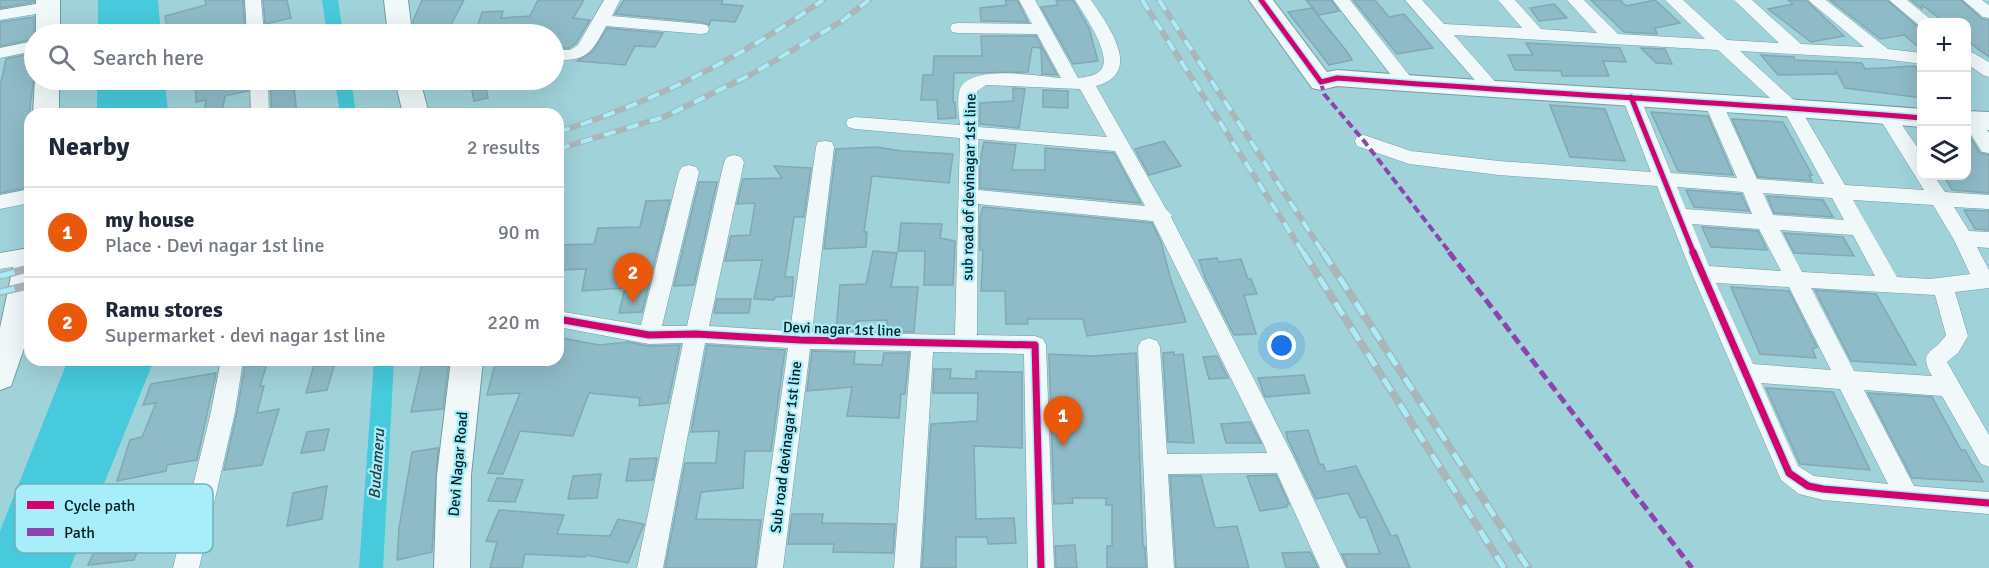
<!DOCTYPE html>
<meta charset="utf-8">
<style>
:root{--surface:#fff;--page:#f6f6f7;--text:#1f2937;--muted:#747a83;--line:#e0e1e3;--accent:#ea580c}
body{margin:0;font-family:Signika,sans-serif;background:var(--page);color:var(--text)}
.controls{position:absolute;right:18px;top:18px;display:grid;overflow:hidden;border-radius:12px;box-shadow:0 6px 24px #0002}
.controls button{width:54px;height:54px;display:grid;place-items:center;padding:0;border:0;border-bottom:2px solid var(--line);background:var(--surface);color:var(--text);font:30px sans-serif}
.you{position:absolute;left:1282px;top:346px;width:21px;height:21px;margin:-15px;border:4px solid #fff;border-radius:50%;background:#1a73e8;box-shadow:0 0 0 9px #1a73e833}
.badge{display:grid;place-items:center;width:39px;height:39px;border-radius:50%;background:var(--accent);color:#fff;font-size:20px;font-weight:700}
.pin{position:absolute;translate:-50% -50px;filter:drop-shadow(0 2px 3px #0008)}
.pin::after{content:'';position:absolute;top:32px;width:21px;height:18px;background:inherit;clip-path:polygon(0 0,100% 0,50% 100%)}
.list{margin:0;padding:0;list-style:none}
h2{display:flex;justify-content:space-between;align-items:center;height:78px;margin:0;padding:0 24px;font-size:26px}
h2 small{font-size:20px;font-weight:400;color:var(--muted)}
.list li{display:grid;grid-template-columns:39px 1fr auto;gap:18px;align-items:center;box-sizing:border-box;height:90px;padding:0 24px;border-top:2px solid var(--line)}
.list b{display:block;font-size:22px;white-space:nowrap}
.list p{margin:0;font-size:20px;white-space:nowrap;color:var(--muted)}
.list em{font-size:20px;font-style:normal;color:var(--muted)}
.icon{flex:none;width:33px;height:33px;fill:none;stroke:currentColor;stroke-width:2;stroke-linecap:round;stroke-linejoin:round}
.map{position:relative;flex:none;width:1989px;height:568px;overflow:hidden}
.search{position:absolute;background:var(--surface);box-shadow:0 6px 24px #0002;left:24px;top:24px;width:540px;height:66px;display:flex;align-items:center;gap:15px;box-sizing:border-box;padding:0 21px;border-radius:33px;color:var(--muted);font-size:22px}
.panel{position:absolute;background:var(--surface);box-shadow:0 6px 24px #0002;left:24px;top:108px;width:540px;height:258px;border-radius:18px}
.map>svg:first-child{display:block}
</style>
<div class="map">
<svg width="1989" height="568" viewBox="0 0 1989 568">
<rect width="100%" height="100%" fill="#a0d2da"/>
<path fill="#46cadc" d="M98 0H158L161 34H98Z
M97 80H165L168 114H97Z
M68 360H154L70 568H0V531Z"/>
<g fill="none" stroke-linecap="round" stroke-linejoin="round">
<path fill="#46cadc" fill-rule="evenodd" d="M322 0H338L343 34H327Z
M335 80H351L356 114H340Z
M374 360H394L383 568H359Z"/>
</g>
<path fill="#8ebbc7" stroke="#82a8b2" stroke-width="1.5" d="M0 0H34V2L0 8Z
M205 0H243L245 34H168L165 16 206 5Z
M263 0H287L291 18 265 24Z
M422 0H464L446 34H424L428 28 414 29 413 21Z
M538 0H584L573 18 590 20 576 43 569 48H554V34H547L548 31 475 34 482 12 503 11 501 18 530 16Z
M624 0H723L721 4 743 6 735 22 711 20 709 25 701 22 615 14Z
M1005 0H1017L1028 22 981 21 980 8 1007 5Z
M1056 0H1073L1089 28 1098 61 1073 64 1041 7 1058 5Z
M1306 0H1331L1339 11 1319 15Z
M1353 0H1375L1389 17 1404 14 1433 48 1397 54Z
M1591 0H1620L1626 6 1655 0 1680 23 1655 28 1657 34 1624 32Z
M1788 0H1806L1844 36 1811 42 1768 9 1793 4Z
M1830 0H1887L1919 28 1922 27V50L1904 35 1880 39Z
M1911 0H1961L1982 19 1989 20V57L1966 40V22H1944L1922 5V9Z
M1554 4 1567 18 1539 21 1530 8Z
M1312 8 1348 53 1352 60 1329 65 1288 12Z
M34 17V39L0 46V22Z
M607 28 663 33 655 47 635 46 625 65 577 61 593 51Z
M981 36H1036L1057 75 1042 74 1041 48 1032 47 1028 72 954 73 953 102H955L956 118 938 119 937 100H921L923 75H933L934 56H982Z
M1526 43 1620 48 1626 62 1603 61 1609 76H1562L1561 71 1515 70 1508 55H1533Z
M1641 48 1665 49 1672 64 1656 63Z
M34 53V78L30 106V187L0 193V86L6 59Z
M1761 55 1794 57 1795 60 1862 63 1865 69 1915 66 1922 75V98L1845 88 1836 71V74L1778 75Z
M195 80H248V91L225 96 223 108 204 112 206 100 196 102Z
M270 80H293L297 114H272Z
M470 80H484L488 98 474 101Z
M1013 88 1025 89 1019 128 980 124V103L1013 101Z
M1043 90 1068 91V108L1043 107Z
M1550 105 1605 109 1625 161 1570 157Z
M1651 112 1708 116 1733 175 1678 171Z
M1732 119 1783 122 1812 175H1809L1812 181 1758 177Z
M1967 132 1980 153 1989 155V193L1952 190 1944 176H1966Z
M1164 141 1181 166 1149 175 1135 149Z
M984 142 1016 145 1012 170H1045V148L1114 153 1141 203 980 188V161Z
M876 147 902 151 953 154 949 183 872 176 864 232H867L866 247 824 249 836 149Z
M774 166 811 168 804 217H794L785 277H793L792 296 775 297 774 300 754 299 762 260 725 261 731 236 750 235 755 203 737 204 743 179 782 178Z
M699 182H717L694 285 674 286Z
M1686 190 1741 194 1749 211 1694 207Z
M1767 196 1823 200 1833 217 1774 213Z
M670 200 642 312 619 313 625 288 582 291 586 269 558 270V245L594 244 598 228 640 227 646 201Z
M983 207 1152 223 1161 242 1171 280 1186 322 1087 336 1083 319H1027L1028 324H1006L1005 291H981L983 250H980V217Z
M1964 210 1989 211V230L1975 229Z
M901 223 942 224 940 238 955 241 953 285H924L925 251H898Z
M1702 227 1758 231 1767 250 1711 247Z
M1784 233 1843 237 1854 256 1794 253Z
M873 251 897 253 891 287H918L914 332 887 331V320L856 321V331L836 330 840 285 866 284Z
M1217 258 1219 262 1241 259 1248 279H1251L1257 294 1244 295 1256 334 1234 335 1205 278 1199 260Z
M1731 287 1789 291 1817 347 1812 349 1816 358 1760 354Z
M1815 290 1876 294 1916 365 1851 361Z
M717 299H751L749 313H714Z
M562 338 599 345 628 342 649 346 680 345 668 403 639 406 640 398 589 393 573 436 520 431 503 474 488 473 520 393 487 395 496 360H559Z
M707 345 785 350 771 451H745L743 488 701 492 696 519 761 520 755 568H665L685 463H716L719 431 691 432Z
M812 351 855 352 854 364 882 365 884 353H909L905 394H901L899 418 847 416 852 387 807 391Z
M1174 352V355L1183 354 1194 443 1168 442 1163 353Z
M1136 353 1143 547H1145L1146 568H1107V546H1112V505H1106V498H1072L1073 503 1054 504 1049 354 1091 356Z
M1217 356 1228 378 1209 379 1203 357Z
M423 360H449L443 409 411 412Z
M268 361 260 386H264L257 413 279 409 262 465 224 470 237 412 245 364Z
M335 363 327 390 306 393 314 365Z
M934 369H951L950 378 976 379V371L1022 372V448L974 446 976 519 1014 518 1016 543 988 544 987 537H956V568H922L931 424 977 421 978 393H933Z
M216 373 197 460 167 465 166 471 117 481 130 440 142 437 156 403 143 405 151 384Z
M1304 375 1310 393 1265 397 1258 378Z
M1766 388 1833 392 1870 470 1800 464Z
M1868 393 1932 397 1961 450H1965L1983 482 1912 478Z
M1250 422 1261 443H1226L1221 424Z
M329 429 324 450 301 453 307 432Z
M1308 430 1320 465 1323 464 1326 472 1356 466 1391 536 1397 535 1410 568H1348L1342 554H1380L1366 517 1360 518 1348 493 1316 499 1287 438 1286 432Z
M438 448 432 552 397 560 399 528 412 452Z
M657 458 653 480 626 481 630 459Z
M601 474 597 498 568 499 573 476Z
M1276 475 1289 504 1286 505 1287 507 1260 511 1247 476Z
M1170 476H1201L1215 528 1237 526 1249 568H1176Z
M497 478 523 480 515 502 488 501Z
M327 486 322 519 287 526 293 493Z
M499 510 564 515 557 534 610 536 618 519 644 524 628 563 586 555 585 557 525 554 522 568H490L497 542 486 541Z
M792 514H823L822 523 895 524 893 553 833 552 834 544H788Z
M144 535 134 560 88 565 100 539Z
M1075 545 1077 568H1056L1055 546Z
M1310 552 1318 568H1286L1282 553Z"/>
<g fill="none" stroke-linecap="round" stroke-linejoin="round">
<g stroke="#729ca2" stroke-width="1">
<path id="street" d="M245 0H261L264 34H247Z
M604 0H620L612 16 701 24 707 25 709 29 707 33 701 34 606 26C591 54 587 61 554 60V50H570L578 45Z
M1019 0H1035L1078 78C1086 77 1095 76 1101 70 1113 55 1083 13 1075 0H1091C1107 24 1145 73 1096 86L1166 209 1172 215 1171 217 1293 456 1346 568H1320L1277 473 1168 474 1174 568H1148L1138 347 1141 341 1149 338 1157 341 1160 347 1167 454 1267 453 1264 445 1153 221 978 204 977 335 1035 336 1043 339 1046 345 1054 568H1028L1024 354 933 352 920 568H894L911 351 810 349 783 568H757L788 348 705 343 663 568H637L683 343 649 344 558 327V311L641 325 679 172 682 167 689 165 696 167 699 172 662 326H687L724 162 727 157 734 155 741 157 744 162 709 326 790 331 816 147 818 142 825 141 832 142 834 147 812 332 955 335 960 138 855 129 848 127 846 123 848 119 855 117 960 125C959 115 957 102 959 92 965 63 1038 76 1061 78L1037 34 958 33 952 32 950 28 952 24 958 23 1032 24ZM986 85 1080 89 1107 137 978 127 977 91ZM978 139 1115 151 1145 206 978 190Z
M1333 0H1350L1413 80 1416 84 1413 88H1401Z
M1405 0H1422L1444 24 1522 28 1498 0H1515L1541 29 1597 33 1567 0H1584L1618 34 1705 39 1665 0H1683L1727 40 1779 43 1734 0H1752L1801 44 1864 47 1808 0H1826L1888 49 1922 53V64L1883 59 1740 51 1797 103 1845 185 1924 190 1878 116 1881 112H1893L1922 154V176H1934L1945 192 1989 195V209L1954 207 1969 231 1989 232V248L1977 247 1989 270V288L1955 292 1968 336 1958 353 1947 362 1989 435V467L1981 464 1942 396 1864 390 1914 486 1989 492V514L1823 500 1799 494 1781 480 1692 274 1657 186 1499 175 1409 164 1357 146 1355 141 1357 136 1364 135 1411 151 1499 161 1651 172 1622 97 1625 93H1637L1640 97 1671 173 1737 178 1704 102 1707 98H1719L1722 102 1757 179 1824 184 1784 111 1718 50 1454 35 1499 86 1502 90 1499 94H1487ZM1677 187 1743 192 1752 214 1686 209ZM1763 193 1832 198 1844 220 1773 215ZM1853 200 1933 205 1954 240 1970 274 1930 279 1897 277ZM1692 224 1759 229 1781 271 1709 266ZM1780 230 1853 235 1875 276 1802 272ZM1716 283 1789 287 1831 370 1753 364ZM1811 288 1935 295 1946 335C1934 354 1917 350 1932 376L1854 371ZM1761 383 1840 389 1888 484 1814 476 1798 466Z
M1889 0H1907L1934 22H1922L1920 26Z
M1963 0H1982L1989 5V18L1983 17Z
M48 2 56 7 54 11 0 20V10Z
M34 41V51L0 58V48Z
M1966 49 1989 62V77L1983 75 1966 63Z
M250 80H268L269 114H251Z
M1971 114 1978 116 1989 133V153L1982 152 1966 127V115Z
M30 189V203L0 209V195Z
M30 248V264L0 269V253Z
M221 360H243L235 412 199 568H173L211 412Z"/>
</g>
<g stroke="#729ca2" stroke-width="2">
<path id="secondary" d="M36 0H60V34H36Z
M384 0H408L412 34H388Z
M1249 0H1273L1327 72 1337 70C1532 85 1727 93 1922 109V127C1727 110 1532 101 1337 86L1321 90 1312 88Z
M35 80H59V114H33Z
M395 80H420L429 114H403Z
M1966 111 1989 112V130L1966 129Z
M30 247V331L11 386 0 390V328L15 258 20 250Z
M451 360H483L471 475 470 568H434L437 475Z"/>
</g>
<use href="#street" fill="#f1f8f9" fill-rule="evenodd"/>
<use href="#secondary" fill="#f1f8f9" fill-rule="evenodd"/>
<g stroke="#aab7ba" stroke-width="6">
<path id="rail-far1" d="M1142 0 1304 254
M1159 0 1324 254
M558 132C654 102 740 58 823 0
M558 149 664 117 752 74 842 21 869 0"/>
</g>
<g stroke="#aab7ba" stroke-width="8">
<path id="rail" d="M1303 252 1504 568
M1323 252 1528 568
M0 276 30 268
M0 292 30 285"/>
</g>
<use href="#rail-far1" stroke="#a7edfa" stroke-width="4" stroke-dasharray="12" stroke-linecap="butt"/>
<use href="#rail" stroke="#a7edfa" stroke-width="5" stroke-dasharray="15" stroke-linecap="butt"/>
<path stroke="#8e44ad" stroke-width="4" stroke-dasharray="8 4" stroke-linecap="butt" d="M1321 82 1324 94 1364 141 1451 254"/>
<path stroke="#8e44ad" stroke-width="5" stroke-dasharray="10 5" stroke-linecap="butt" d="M1449 252 1692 568"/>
<g stroke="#a7edfa" stroke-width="8">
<path id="cycleway-far1" d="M1261 0 1321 82 1337 78C1532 93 1727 102 1922 118
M1631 97 1694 254"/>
</g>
<g stroke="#a7edfa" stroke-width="10">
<path id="cycleway" d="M1693 252 1789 473 1808 486 1823 489 1989 503
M558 319 649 335 696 334 800 340 1035 345 1041 568"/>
</g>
<use href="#cycleway-far1" stroke="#d6006c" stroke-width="5"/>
<use href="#cycleway" stroke="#d6006c" stroke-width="7"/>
</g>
<g text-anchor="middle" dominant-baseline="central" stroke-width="4.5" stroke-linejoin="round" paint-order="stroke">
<g font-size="15" fill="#021f24" stroke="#a7edfa">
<text transform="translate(969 187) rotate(-89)">sub road of devinagar 1st line</text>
<text transform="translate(842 329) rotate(2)">Devi nagar 1st line</text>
<text transform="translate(786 447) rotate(-83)">Sub road devinagar 1st line</text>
<text transform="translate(458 464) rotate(-85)">Devi Nagar Road</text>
</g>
<g font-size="16" font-style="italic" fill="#243d41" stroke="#a7edfa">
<text transform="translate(377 464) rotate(-86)">Budameru</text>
</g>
</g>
<rect x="15" y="484" width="198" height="69" rx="9" fill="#a7edfa" stroke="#75afba" stroke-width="1.5"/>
<rect x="27" y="501" width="27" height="8" fill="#d6006c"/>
<rect x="27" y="528" width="27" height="8" fill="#8e44ad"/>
<g font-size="16" fill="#021f24">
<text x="64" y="511">Cycle path</text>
<text x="64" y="538">Path</text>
</g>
</svg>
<div class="controls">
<button>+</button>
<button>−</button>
<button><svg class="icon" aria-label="layers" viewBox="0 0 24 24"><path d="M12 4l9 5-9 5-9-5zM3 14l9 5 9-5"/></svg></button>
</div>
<div class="you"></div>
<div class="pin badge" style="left:1063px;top:446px">1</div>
<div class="pin badge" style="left:633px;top:303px">2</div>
<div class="search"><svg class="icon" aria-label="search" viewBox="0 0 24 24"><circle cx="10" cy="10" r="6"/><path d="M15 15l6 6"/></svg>Search here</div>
<section class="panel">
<h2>Nearby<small>2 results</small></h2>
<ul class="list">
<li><span class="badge">1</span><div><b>my house</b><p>Place · Devi nagar 1st line</p></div><em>90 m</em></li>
<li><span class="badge">2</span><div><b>Ramu stores</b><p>Supermarket · devi nagar 1st line</p></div><em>220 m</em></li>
</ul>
</section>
</div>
